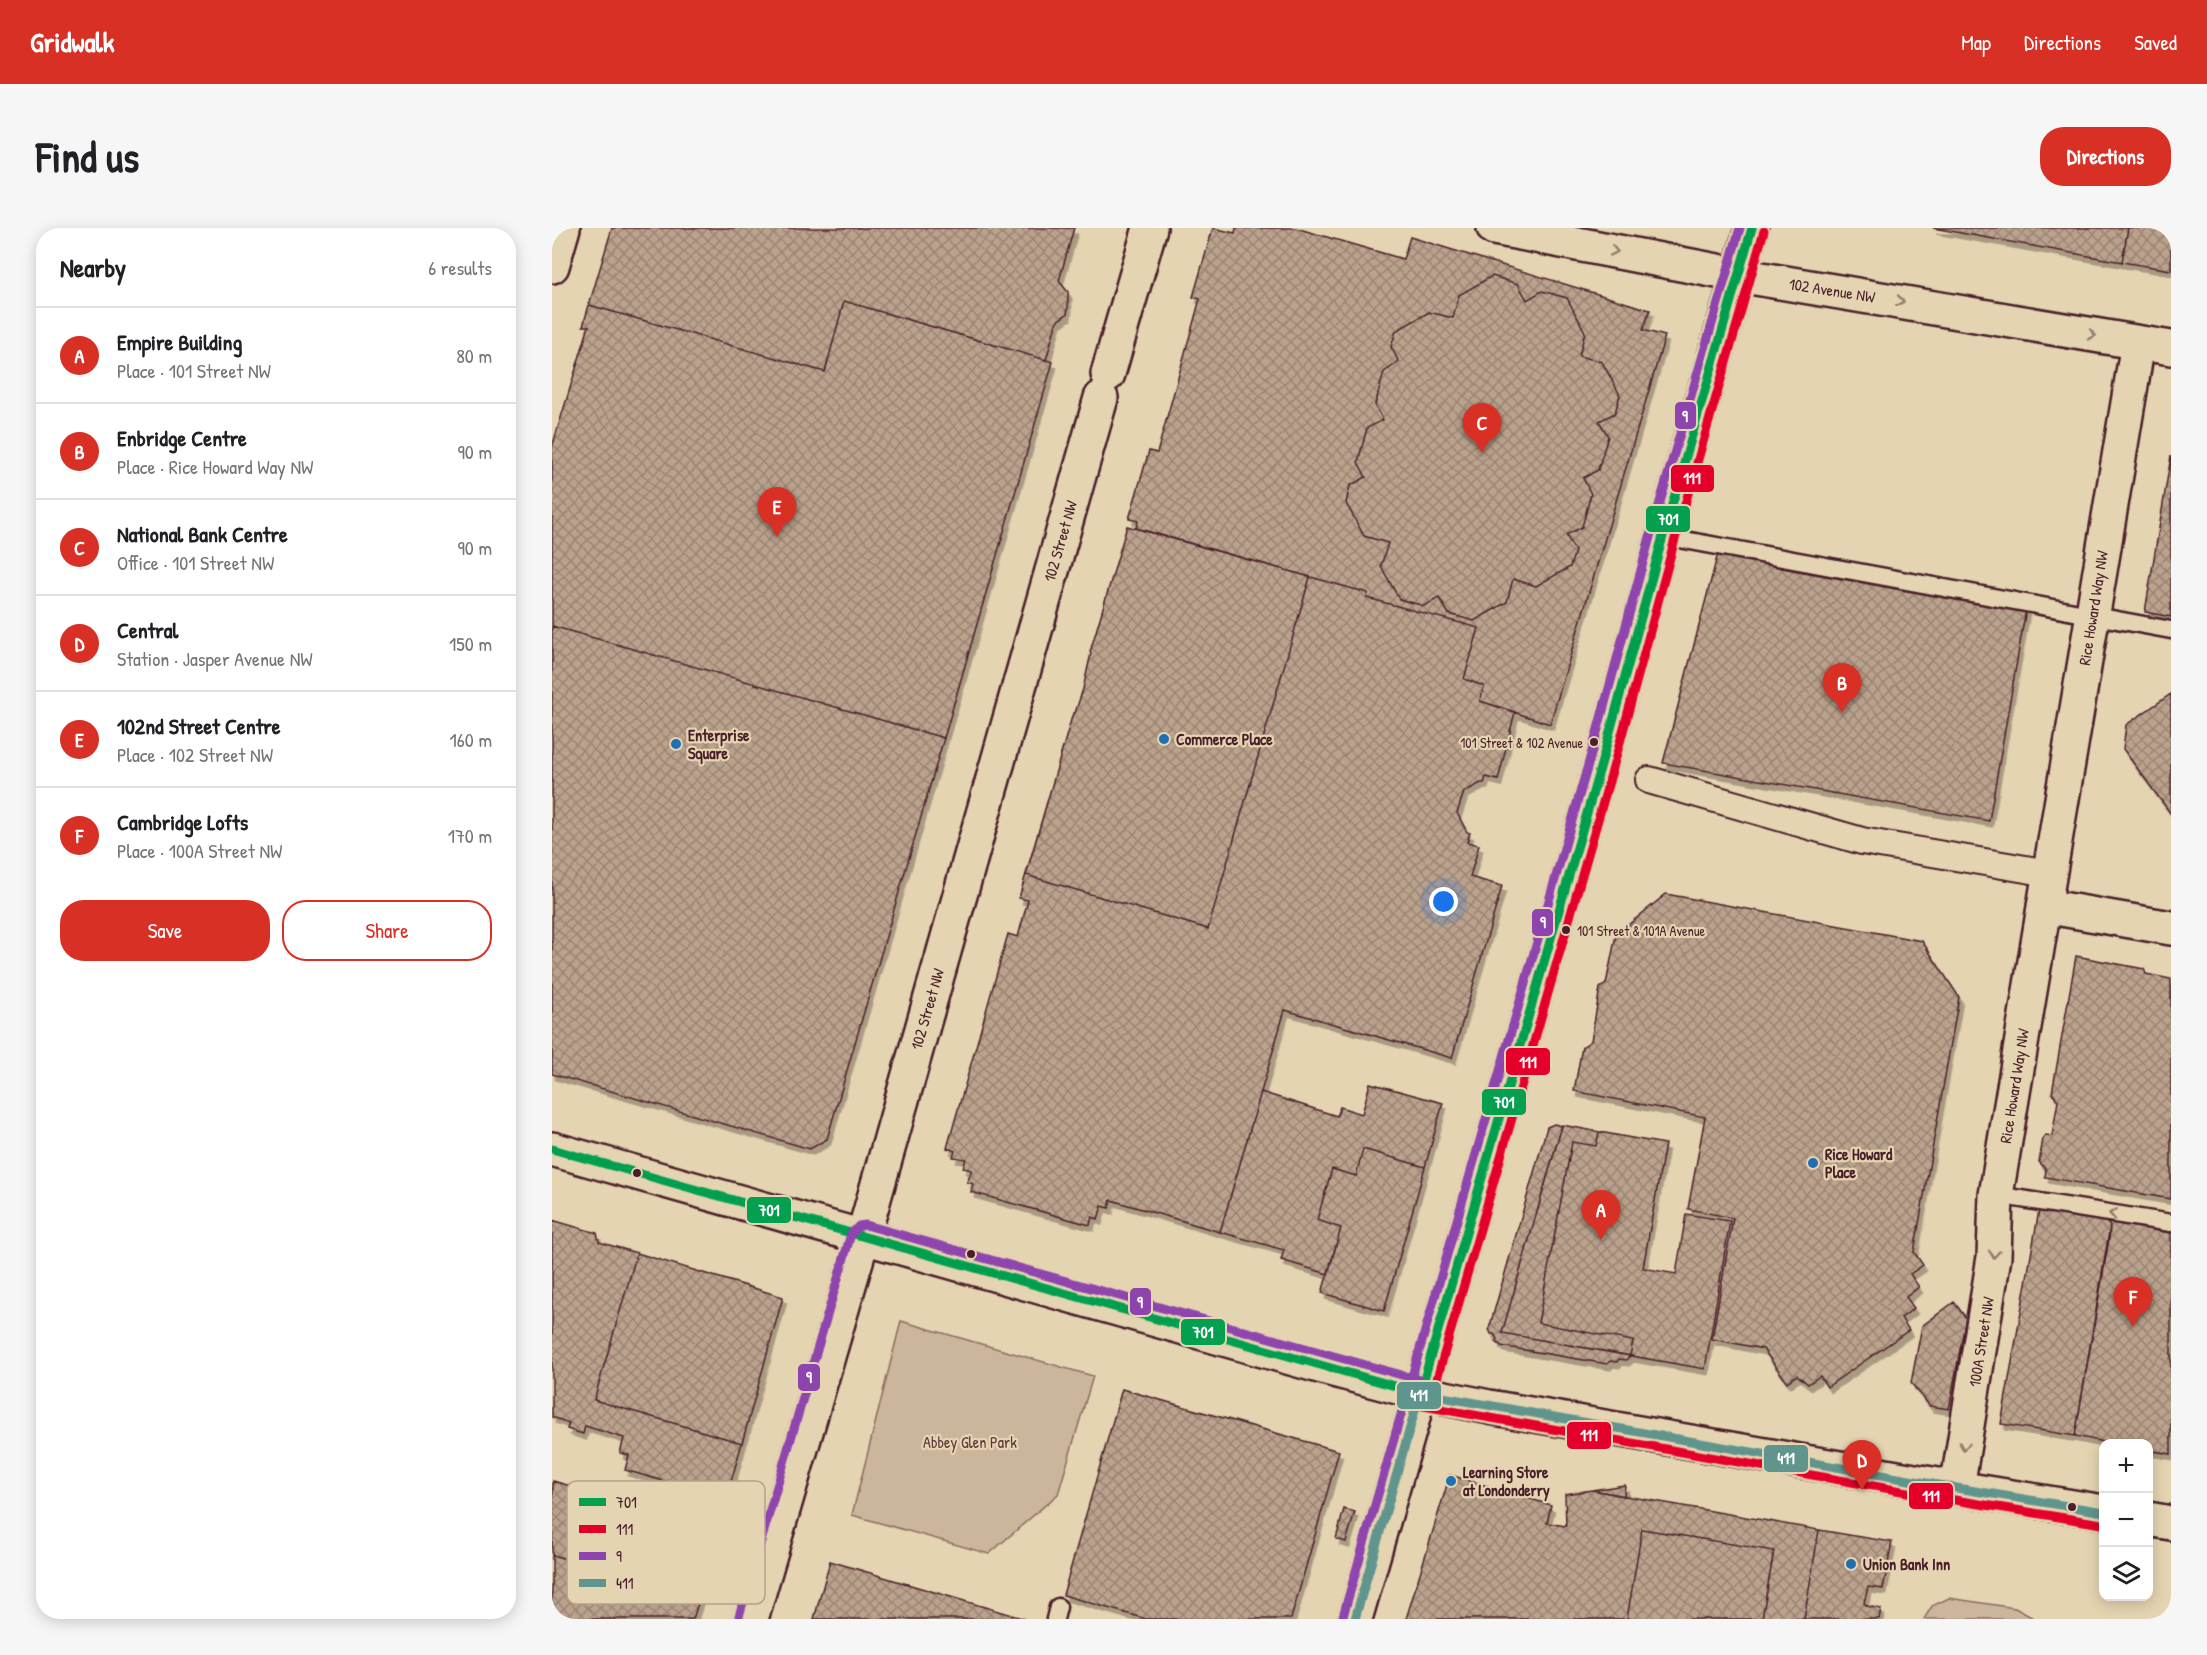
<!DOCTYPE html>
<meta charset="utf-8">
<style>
:root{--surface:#fff;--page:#f6f6f6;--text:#202124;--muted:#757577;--line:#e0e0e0;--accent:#d93025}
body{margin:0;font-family:"Patrick Hand",sans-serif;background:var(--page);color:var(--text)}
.controls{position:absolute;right:18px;bottom:18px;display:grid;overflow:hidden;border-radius:12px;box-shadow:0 3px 15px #0003}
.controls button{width:54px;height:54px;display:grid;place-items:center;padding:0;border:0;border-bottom:2px solid var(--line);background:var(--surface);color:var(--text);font:30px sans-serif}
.you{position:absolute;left:892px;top:674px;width:21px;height:21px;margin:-15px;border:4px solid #fff;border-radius:50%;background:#1a73e8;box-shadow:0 0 0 9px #1a73e833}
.badge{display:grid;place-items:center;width:39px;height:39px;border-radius:50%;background:var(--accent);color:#fff;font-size:20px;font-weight:700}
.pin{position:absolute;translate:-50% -50px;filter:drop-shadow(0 2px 3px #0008)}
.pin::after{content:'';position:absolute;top:32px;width:21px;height:18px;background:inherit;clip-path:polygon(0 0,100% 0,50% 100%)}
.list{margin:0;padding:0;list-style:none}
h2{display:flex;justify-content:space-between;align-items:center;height:78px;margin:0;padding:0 24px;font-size:26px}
h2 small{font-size:20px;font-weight:400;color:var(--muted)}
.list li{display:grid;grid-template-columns:39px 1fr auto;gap:18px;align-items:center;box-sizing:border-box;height:96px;padding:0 24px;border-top:2px solid var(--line)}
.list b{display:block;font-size:22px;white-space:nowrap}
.list p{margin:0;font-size:20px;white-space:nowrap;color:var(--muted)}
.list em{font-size:20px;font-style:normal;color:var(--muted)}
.actions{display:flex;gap:12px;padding:18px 24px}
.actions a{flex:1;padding:14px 0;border:2px solid var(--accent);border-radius:24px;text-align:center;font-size:21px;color:var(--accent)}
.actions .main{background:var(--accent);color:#fff}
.icon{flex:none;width:33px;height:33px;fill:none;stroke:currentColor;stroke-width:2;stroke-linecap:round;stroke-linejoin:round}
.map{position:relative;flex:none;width:1619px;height:1391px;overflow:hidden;border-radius:24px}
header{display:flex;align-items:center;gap:36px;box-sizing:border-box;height:84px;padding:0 30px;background:var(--accent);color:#fff}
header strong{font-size:28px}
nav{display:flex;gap:33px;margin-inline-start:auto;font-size:21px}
.intro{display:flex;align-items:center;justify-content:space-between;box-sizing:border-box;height:144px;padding:0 36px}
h1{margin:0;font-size:42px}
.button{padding:15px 27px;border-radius:24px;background:var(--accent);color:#fff;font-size:21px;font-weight:700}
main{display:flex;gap:36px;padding:0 36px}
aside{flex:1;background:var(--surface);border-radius:24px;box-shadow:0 3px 15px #0003}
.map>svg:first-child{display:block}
</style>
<header>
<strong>Gridwalk</strong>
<nav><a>Map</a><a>Directions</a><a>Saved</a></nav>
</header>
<div class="intro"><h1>Find us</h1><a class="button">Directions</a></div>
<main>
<aside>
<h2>Nearby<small>6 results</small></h2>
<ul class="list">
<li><span class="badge">A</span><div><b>Empire Building</b><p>Place · 101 Street NW</p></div><em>80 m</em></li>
<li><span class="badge">B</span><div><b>Enbridge Centre</b><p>Place · Rice Howard Way NW</p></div><em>90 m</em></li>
<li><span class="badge">C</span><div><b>National Bank Centre</b><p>Office · 101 Street NW</p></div><em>90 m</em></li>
<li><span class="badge">D</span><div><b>Central</b><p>Station · Jasper Avenue NW</p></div><em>150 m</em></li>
<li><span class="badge">E</span><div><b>102nd Street Centre</b><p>Place · 102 Street NW</p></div><em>160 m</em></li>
<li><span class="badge">F</span><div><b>Cambridge Lofts</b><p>Place · 100A Street NW</p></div><em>170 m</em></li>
</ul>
<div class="actions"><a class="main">Save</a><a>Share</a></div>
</aside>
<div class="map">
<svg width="1619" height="1391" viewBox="0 0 1619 1391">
<defs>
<pattern id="building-cross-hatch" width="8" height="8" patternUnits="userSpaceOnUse" patternTransform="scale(1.5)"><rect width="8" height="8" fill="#baa28c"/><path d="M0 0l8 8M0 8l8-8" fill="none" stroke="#998373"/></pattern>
<filter id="shadow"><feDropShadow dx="3.5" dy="6" stdDeviation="0" flood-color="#0004"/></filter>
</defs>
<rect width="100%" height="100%" fill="#e5d4b1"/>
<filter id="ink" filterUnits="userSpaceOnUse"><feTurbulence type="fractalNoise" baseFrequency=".0167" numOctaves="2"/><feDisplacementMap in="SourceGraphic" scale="12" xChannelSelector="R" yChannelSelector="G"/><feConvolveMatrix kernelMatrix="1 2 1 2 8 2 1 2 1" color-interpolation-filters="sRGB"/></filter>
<g filter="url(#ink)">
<path fill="#ccb69b" stroke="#8b6a63" stroke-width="1.5" d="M349 1093 541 1148 506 1266 437 1326 300 1287Z
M1397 1370 1463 1380 1483 1391H1372L1380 1378Z"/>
<path fill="url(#building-cross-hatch)" stroke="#4a1f2b" stroke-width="1.5" filter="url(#shadow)" d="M60 0H522L507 53 516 64V80L515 86 505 93 494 132 292 73 273 144 37 77Z
M661 0 683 5 684 0H744L851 31 858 9 1098 82 1091 102 1113 108 998 496 928 473 932 458 912 451 927 400 815 370 816 365 584 300 586 293 577 291 597 223 605 225 648 71 641 69Z
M1381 0H1619V42L1570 34Z
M1381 0H1576L1570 34Z
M940 48 966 56 975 72 990 63 1015 70 1033 104 1027 128 1050 134 1068 167 1063 185 1047 193 1056 208 1046 242 1031 250 1039 266 1030 299 1014 307 1023 323 1018 339 984 358 961 351 955 374 922 393 897 386 887 370 872 378 847 371 829 338 836 315 812 308 794 275 798 258 814 249 806 234 815 200 831 192 823 177 832 144 847 134 839 119 844 103 877 84 901 90 907 67Z
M292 73 501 134 392 510 0 398V219L37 98H31L37 77 273 144Z
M1619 228V389L1593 384Z
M575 298 816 365 815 370 927 400 912 451 932 458 928 473 963 484 946 552 934 549 932 555H929L912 564 905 585 915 604 918 605 915 614 927 617 918 649 950 658 900 830 733 782 668 1004 559 972 557 980 550 978 546 991 540 989 538 997 419 964 421 956 415 954 420 942 411 940 414 931 401 929 403 923 395 920 456 706 466 709 476 672 467 670 521 485H523L531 461 539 425 538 424Z
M575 298 758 349 656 701 474 647 521 485H523L531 461 539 425 538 424Z
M1166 325 1474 381 1437 593 1111 535Z
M0 398 392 510 275 911 258 921 0 846Z
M1619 466V586L1571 521 1574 497Z
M1114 666 1370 713 1407 769 1362 1024 1371 1037 1358 1046 1367 1059 1354 1069 1362 1080 1349 1090 1357 1102 1275 1159 1268 1148 1256 1156 1245 1147 1235 1154 1211 1121 1160 1111 1181 990 1136 981 1153 889 1022 863 1030 819 1039 813 1048 760 1054 756 1064 707Z
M1524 728 1592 741 1594 746 1619 751V971L1493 949 1494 941 1487 934 1491 911 1494 907 1500 908 1506 873 1500 865Z
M818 855 891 875 873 939 811 921 804 948 780 941 765 992 789 1000 776 1046 729 1032 732 1022 668 1004 709 864 785 888 788 879 810 886Z
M1002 896 1010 898 950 1105 1078 1128 1074 1132 1067 1131 1065 1134 1058 1133 1055 1136 949 1118 944 1114 945 1111 942 1106H939L937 1101 995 899Z
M1010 897 1113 916 1091 1040 1124 1046 1134 986 1178 993 1153 1141 950 1105Z
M1047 904 1113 916 1091 1040 1124 1046 1134 986 1178 993 1153 1141 1078 1128 1081 1113 986 1095 1020 914 1044 918Z
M811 921 873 939 832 1083 770 1065 789 1000 765 992 780 941 804 948Z
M1487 982 1554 994 1558 998 1523 1208 1449 1196Z
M0 992 45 1005 47 1014 85 1025 42 1172 190 1215 174 1271 73 1242 77 1227 68 1225 72 1210 33 1198 31 1206 15 1201 17 1195 0 1189Z
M1554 994 1619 1005V1226L1596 1222V1216H1562L1523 1208 1557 1011 1558 998Z
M85 1025 231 1069 190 1215 42 1172Z
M1402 1074 1414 1090 1397 1181 1378 1178 1359 1155 1370 1098Z
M570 1161 787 1223 739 1391H594L511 1367Z
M898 1247 999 1277 995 1295 1014 1298 1013 1266 1040 1262 1267 1302 1252 1391H854Z
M1 1253 167 1300 148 1369 0 1327Z
M1073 1257 1072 1268 1040 1262Z
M792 1281 803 1284 794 1314 784 1311Z
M1090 1301 1222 1323 1210 1391H1075Z
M1267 1302 1340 1314 1331 1361 1316 1359 1312 1375 1315 1378 1329 1381 1327 1391H1252Z
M0 1327 148 1369 141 1391H0Z
M278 1333 473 1391H262Z"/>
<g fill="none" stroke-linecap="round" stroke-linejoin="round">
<g stroke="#4a1f2b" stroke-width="21">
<path id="service" d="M1111 308 1619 402
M1444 967 1619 995
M503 1391 506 1379"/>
</g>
<g stroke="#4a1f2b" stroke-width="30">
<path id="pedestrian" d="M1097 552 1310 613 1497 645"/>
</g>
<g stroke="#4a1f2b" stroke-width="38">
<path id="minor" d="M942 0 1186 47 1619 120
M556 146 598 0
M1492 678 1619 700
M1405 1260 1442 1029 1444 967 1586 115
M199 1391 311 1009 549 170"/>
</g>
<g stroke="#4a1f2b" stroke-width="38">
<path id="tertiary" d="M0 38 11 0"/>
</g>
<g stroke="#4a1f2b" stroke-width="38">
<path id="secondary" d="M0 921 778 1141 868 1165 937 1179 1374 1255 1552 1284
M1596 1291 1619 1295
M803 1391 1052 526 1111 308 1200 0"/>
</g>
<use href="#service" stroke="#e5d4b1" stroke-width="16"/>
<use href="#pedestrian" stroke="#e5d4b1" stroke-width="26"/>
<use href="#minor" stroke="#e5d4b1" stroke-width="33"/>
<use href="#tertiary" stroke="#e5d4b1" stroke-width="33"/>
<use href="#secondary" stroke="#e5d4b1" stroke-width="33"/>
<g stroke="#e5d4b1" stroke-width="14">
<path id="bus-1" d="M0 921 868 1165
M868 1165 1052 526 1111 308 1200 0"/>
</g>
<g stroke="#e5d4b1" stroke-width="14">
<path id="bus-2" d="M880 1168 1064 529 1123 311 1212 3
M866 1177 1372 1267 1550 1296"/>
</g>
<g stroke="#e5d4b1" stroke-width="14">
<path id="bus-3" d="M187 1388 299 1006 307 998 314 997 871 1153
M791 1388 1040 523 1099 305 1188 0"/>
</g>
<g stroke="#e5d4b1" stroke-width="14">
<path id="bus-4" d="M803 1391 868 1165 1374 1255 1552 1284"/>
</g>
<use href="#bus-1" stroke="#049f4f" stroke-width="9"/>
<use href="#bus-2" stroke="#e4002b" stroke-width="9"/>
<use href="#bus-3" stroke="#8e44ad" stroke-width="9"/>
<use href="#bus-4" stroke="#60958e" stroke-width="9"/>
</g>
<defs><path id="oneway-chevron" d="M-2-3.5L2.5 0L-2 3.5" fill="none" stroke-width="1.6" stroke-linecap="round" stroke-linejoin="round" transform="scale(1.5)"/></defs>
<g stroke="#987a6e">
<use href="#oneway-chevron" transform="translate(1062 23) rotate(11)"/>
<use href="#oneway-chevron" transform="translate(1348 73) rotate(10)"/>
<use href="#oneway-chevron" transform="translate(1540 107) rotate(10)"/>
<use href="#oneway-chevron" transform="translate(1561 986) rotate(-171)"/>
<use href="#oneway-chevron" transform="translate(1442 1026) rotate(94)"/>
<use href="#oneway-chevron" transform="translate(1412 1218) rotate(99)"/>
</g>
</g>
<g fill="#1f6fb2" stroke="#e5d4b1" stroke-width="2">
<circle cx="612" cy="511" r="6"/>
<circle cx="124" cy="516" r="6"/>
<circle cx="1261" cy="935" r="6"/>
<circle cx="899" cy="1253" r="6"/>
<circle cx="1299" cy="1336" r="6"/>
</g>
<g fill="#4a1f2b" stroke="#e5d4b1" stroke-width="2">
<circle cx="1042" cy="514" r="5"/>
<circle cx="1014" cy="702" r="5"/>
<circle cx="85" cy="945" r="5"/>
<circle cx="419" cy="1026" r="5"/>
<circle cx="1520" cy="1279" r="5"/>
</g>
<g text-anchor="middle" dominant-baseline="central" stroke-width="4.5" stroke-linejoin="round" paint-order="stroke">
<g font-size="14" fill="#4a1f2b" stroke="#e5d4b1" text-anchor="end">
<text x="1031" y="514">101 Street &amp; 102 Avenue</text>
<text x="1025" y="702" text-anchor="start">101 Street &amp; 101A Avenue</text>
</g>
<g font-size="16" fill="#4a1f2b" stroke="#e5d4b1">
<text transform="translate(1280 62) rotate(9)">102 Avenue NW</text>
<text transform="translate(508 313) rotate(-74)">102 Street NW</text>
<text transform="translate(1541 380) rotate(-81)">Rice Howard Way NW</text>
<text transform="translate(375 781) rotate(-74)">102 Street NW</text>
<text transform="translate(1462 858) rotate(-81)">Rice Howard Way NW</text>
<text transform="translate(1429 1114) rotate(-81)">100A Street NW</text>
</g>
<g font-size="16" font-weight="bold" fill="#4a1f2b" stroke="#e5d4b1" text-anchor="start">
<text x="136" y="507">Enterprise<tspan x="136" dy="18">Square</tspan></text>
<text x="624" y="511">Commerce Place</text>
<text x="1273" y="926">Rice Howard<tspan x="1273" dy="18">Place</tspan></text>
<text x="911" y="1244">Learning Store<tspan x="911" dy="18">at Londonderry</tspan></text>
<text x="1311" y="1336">Union Bank Inn</text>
</g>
<g font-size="16" fill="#5e363c" stroke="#e5d4b1">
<text x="418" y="1214">Abbey Glen Park</text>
</g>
</g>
<rect x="15" y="1253" width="198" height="123" rx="9" fill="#e5d4b1" stroke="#b69e89" stroke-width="1.5"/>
<rect x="27" y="1270" width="27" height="8" fill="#049f4f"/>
<rect x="27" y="1297" width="27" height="8" fill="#e4002b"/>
<rect x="27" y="1324" width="27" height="8" fill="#8e44ad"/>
<rect x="27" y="1351" width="27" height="8" fill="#60958e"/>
<g font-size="16" fill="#4a1f2b">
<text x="64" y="1280">701</text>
<text x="64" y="1307">111</text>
<text x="64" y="1334">9</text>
<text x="64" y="1361">411</text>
</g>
<g stroke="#e5d4b1" stroke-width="2">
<rect x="1122" y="173" width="23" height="29" rx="6" fill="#8e44ad"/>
<rect x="1118" y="236" width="45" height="29" rx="6" fill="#e4002b"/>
<rect x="1093" y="277" width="46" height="28" rx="6" fill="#049f4f"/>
<rect x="979" y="680" width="23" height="29" rx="6" fill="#8e44ad"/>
<rect x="953" y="819" width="46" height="29" rx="6" fill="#e4002b"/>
<rect x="929" y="860" width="46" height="28" rx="6" fill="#049f4f"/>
<rect x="194" y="968" width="46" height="28" rx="6" fill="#049f4f"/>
<rect x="577" y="1059" width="23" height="29" rx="6" fill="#8e44ad"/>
<rect x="628" y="1090" width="46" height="28" rx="6" fill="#049f4f"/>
<rect x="245" y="1135" width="24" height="29" rx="6" fill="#8e44ad"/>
<rect x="844" y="1153" width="46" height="29" rx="6" fill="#60958e"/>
<rect x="1014" y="1193" width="46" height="29" rx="6" fill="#e4002b"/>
<rect x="1211" y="1216" width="46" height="29" rx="6" fill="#60958e"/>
<rect x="1356" y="1254" width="46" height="28" rx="6" fill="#e4002b"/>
</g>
<g font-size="16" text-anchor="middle" font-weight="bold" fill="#fff">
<text x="1133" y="194">9</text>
<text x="1140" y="256">111</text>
<text x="1116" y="297">701</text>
<text x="991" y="700">9</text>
<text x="976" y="840">111</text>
<text x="952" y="880">701</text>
<text x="217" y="988">701</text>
<text x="588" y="1080">9</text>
<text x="651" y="1110">701</text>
<text x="257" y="1155">9</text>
<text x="867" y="1173">411</text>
<text x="1037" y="1213">111</text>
<text x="1234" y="1236">411</text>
<text x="1379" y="1274">111</text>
</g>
</svg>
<div class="controls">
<button>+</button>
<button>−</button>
<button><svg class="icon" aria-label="layers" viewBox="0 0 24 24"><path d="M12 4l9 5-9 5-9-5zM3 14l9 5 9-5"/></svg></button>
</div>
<div class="you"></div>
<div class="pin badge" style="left:1049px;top:1012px">A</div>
<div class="pin badge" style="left:1290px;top:485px">B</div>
<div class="pin badge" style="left:930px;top:225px">C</div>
<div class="pin badge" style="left:1310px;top:1262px">D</div>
<div class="pin badge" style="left:225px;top:309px">E</div>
<div class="pin badge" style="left:1581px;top:1099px">F</div>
</div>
</main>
